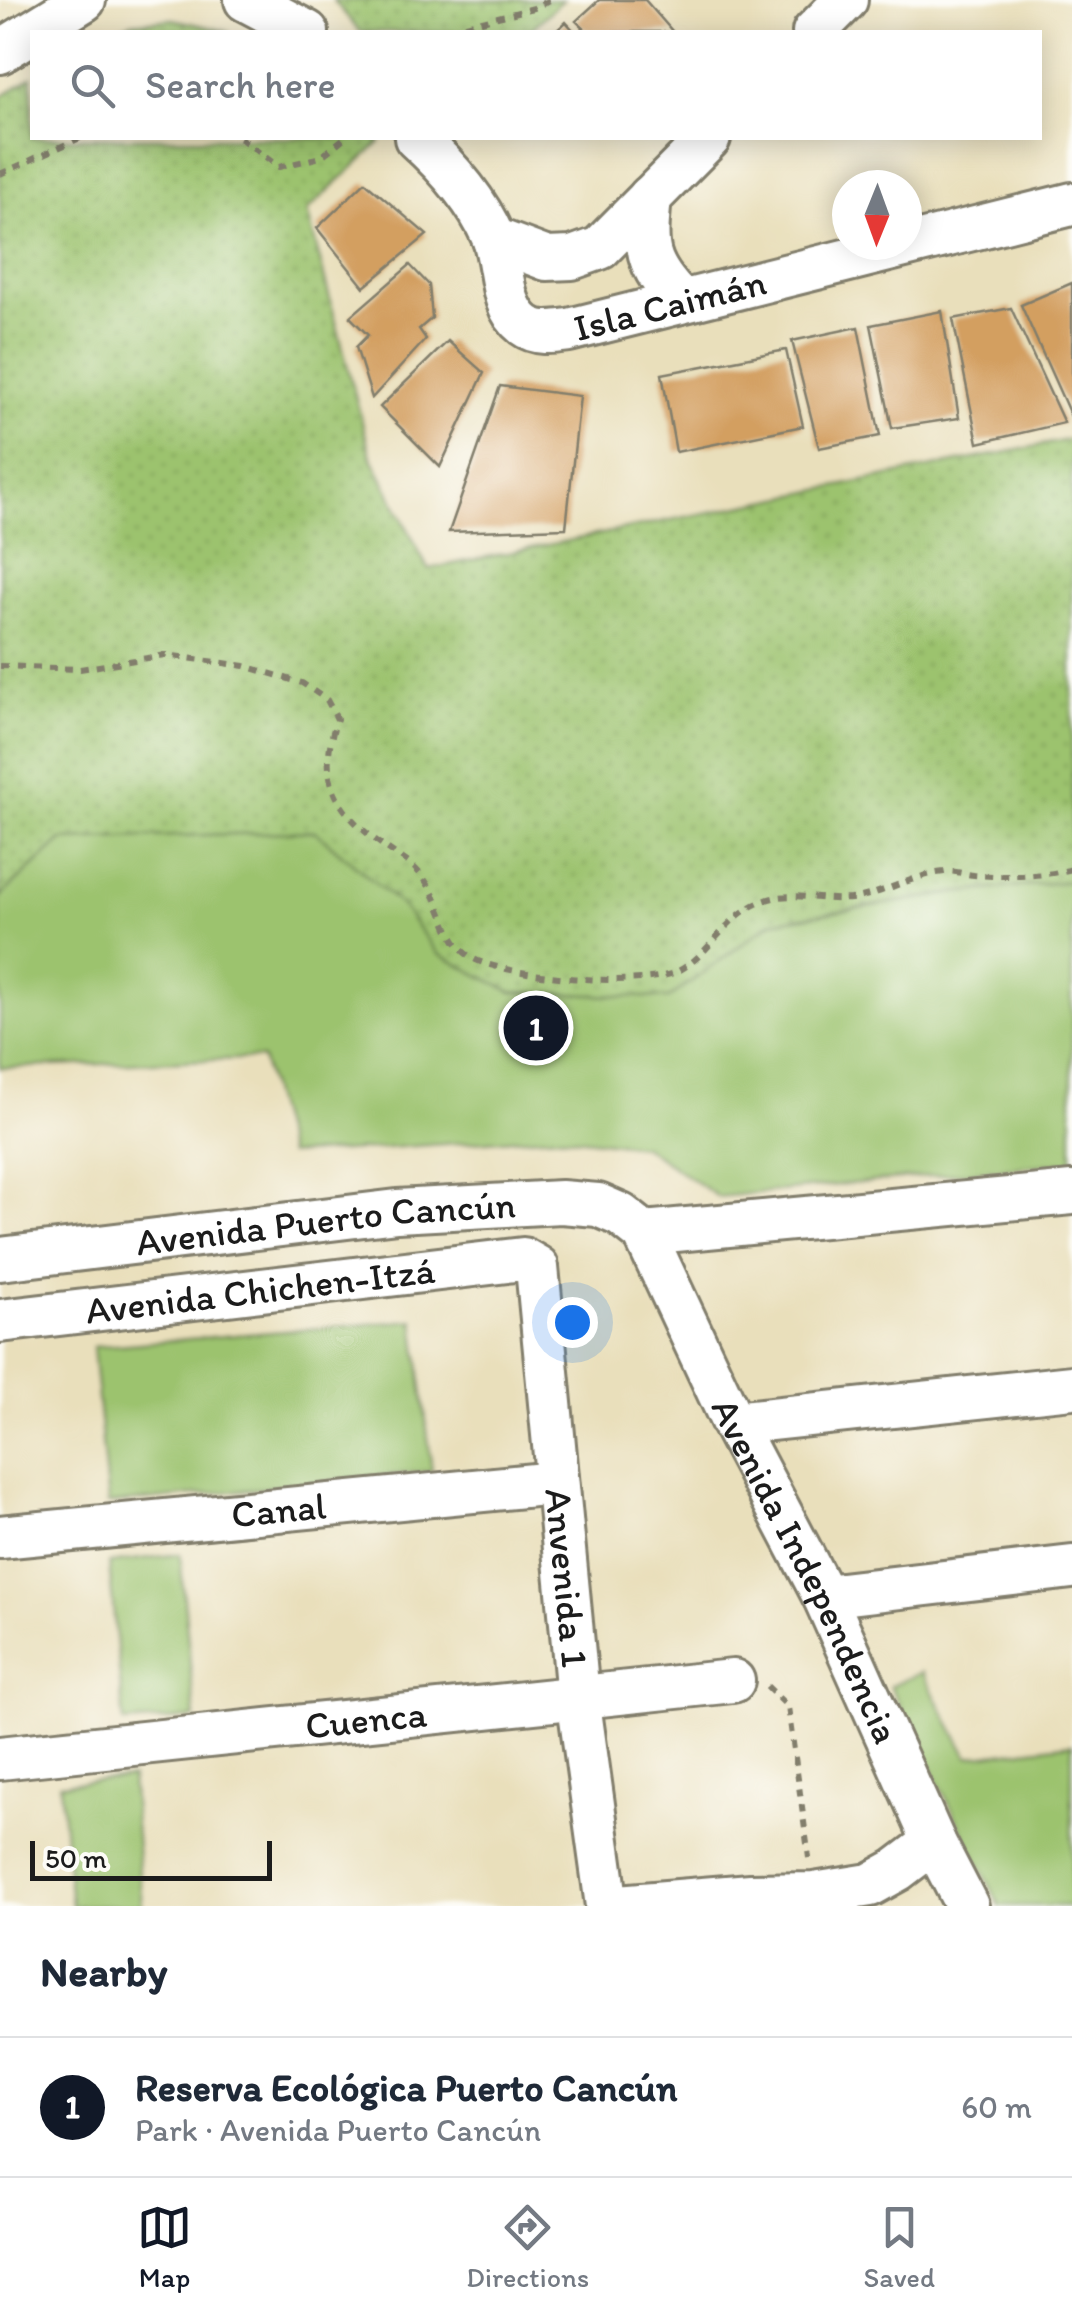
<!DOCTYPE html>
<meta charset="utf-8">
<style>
:root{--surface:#fff;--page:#f6f6f7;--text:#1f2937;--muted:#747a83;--line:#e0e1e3;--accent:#111827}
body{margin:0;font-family:Itim,sans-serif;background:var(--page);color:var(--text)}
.compass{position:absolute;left:832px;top:170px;width:90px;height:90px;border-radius:50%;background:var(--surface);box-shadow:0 5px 25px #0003;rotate:181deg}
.scale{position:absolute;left:30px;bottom:25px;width:242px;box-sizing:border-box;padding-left:10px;border:5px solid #1c1c1c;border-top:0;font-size:28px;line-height:35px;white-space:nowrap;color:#1c1c1c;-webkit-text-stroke:8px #fdfcf7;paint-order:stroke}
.you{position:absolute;left:572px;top:1322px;width:35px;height:35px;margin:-25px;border:8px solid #fff;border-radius:50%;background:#1a73e8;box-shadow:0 0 0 15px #1a73e833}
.badge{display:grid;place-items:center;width:65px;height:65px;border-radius:50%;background:var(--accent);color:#fff;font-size:32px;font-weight:700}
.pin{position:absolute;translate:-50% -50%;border:5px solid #fff;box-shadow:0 2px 10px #0006}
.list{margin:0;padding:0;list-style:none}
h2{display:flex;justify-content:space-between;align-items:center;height:130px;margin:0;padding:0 40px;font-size:42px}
h2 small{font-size:32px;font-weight:400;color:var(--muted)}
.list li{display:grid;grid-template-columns:65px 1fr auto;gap:30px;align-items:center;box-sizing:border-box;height:140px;padding:0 40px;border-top:2px solid var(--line)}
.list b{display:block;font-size:38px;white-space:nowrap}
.list p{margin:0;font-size:32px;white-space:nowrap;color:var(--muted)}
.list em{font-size:32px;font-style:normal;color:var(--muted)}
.icon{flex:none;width:55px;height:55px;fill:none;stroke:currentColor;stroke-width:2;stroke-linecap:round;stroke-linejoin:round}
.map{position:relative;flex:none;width:1072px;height:1906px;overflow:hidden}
.search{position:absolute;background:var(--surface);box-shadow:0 5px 25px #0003;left:30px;right:30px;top:30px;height:110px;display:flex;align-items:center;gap:25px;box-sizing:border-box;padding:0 35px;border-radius:0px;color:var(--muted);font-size:38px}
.sheet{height:270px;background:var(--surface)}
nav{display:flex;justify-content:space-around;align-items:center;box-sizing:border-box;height:140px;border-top:2px solid var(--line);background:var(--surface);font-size:28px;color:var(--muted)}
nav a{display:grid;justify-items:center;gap:5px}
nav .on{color:var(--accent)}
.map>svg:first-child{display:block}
</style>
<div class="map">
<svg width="1072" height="1906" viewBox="0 0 1072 1906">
<defs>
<pattern id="grass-dots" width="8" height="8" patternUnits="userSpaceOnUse" patternTransform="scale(2.5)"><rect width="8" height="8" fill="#9cc36e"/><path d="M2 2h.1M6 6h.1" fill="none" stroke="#86a75f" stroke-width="1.8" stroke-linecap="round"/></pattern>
</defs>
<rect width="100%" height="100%" fill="#fdfcf7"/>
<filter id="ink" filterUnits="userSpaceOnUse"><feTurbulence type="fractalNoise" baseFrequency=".01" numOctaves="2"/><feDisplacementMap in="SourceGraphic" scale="20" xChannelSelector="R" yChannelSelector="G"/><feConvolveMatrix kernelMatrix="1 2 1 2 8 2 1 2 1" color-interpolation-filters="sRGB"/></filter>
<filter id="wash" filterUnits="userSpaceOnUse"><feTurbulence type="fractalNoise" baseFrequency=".0048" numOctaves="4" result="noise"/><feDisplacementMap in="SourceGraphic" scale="40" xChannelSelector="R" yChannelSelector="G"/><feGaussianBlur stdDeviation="2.25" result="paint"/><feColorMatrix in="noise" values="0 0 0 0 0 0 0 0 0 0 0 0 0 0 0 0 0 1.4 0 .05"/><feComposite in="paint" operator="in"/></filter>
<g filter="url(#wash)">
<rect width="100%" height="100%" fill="#e9dfbb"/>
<path fill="url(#grass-dots)" stroke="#5c7045" stroke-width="2.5" d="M333 0H563L528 32H360Z
M173 19 230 32H111L131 23Z
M32 77V138H375L380 142 307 211 371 456 428 569 1072 439V881L955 893 772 922 669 999 512 992 438 954 401 905 62 840 0 897V98Z"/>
<path fill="#9cc36e" stroke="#5c7045" stroke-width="2.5" d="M315 831 401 905 438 954 512 992 669 998 772 922 955 893 1072 881V1162L718 1197 643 1146 557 1136 288 1155 262 1058 0 1068V897L62 840Z
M414 1320 432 1471 108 1504 93 1347Z
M180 1554 195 1718 124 1723 109 1563Z
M922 1672 968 1757 1072 1744V1906H1000L890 1686Z
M131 1778 142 1906H71L60 1784Z"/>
<g id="blocks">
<path fill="#d39f61" d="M599 0H645L673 32H588L576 21Z
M566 22 575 32H555Z
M365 182 427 235 364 287 317 228Z
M410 265 429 285 432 318 419 329 426 339 372 398 356 347 368 335 350 317Z
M1072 283V419L1021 305Z
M1011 308 1064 423 978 443 953 319Z
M942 311 959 418 892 428 871 325Z
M858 327 880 436 819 448 792 341Z
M448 341 484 373 440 467 380 407Z
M786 350 803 426 676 452 662 374Z
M500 386 580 396 566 528 449 532Z"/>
</g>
</g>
<g filter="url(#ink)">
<use href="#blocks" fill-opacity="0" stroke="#827e6c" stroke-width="2.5"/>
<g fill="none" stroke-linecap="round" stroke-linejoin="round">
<g stroke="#827e6c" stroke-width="48">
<g id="minor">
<path d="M246 0 307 32"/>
<path d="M814 32 846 0"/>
<path d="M0 52 84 0"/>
<path id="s1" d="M416 138C447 166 476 198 493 237 504 264 499 306 524 325 537 335 554 332 569 330L1072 204"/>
<path d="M650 197C645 248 644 263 681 301"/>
<path d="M494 239 547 259 572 258 600 248 709 138"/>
<path d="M644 1233 1072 1193"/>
<path id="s2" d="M0 1259 397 1211 561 1202 598 1205 621 1215 644 1233 733 1423 824 1596 934 1842 967 1906"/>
<path id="s3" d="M0 1321 523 1259 537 1267 578 1696 607 1906"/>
<path d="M733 1423 1072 1387"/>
<path id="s4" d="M0 1537 555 1483"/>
<path d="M824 1596 1072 1567"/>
<path id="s5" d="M0 1758 733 1681"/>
<path d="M618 1906 751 1895 814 1894 870 1885 897 1870 934 1842"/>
</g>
</g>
<path stroke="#827e6c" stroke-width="6" stroke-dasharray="8 8" stroke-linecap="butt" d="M451 32 458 27 534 8 550 0
M240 138 279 167 321 157 344 138
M0 174 80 138
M0 666 80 669 166 655 245 666 302 683 327 700 337 719C312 790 346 822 403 859 447 887 438 942 476 960 513 977 643 989 678 971 715 952 725 910 773 898 800 892 830 903 857 898 886 892 914 875 944 872 953 870 964 874 974 875 1005 877 1042 877 1072 869
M767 1686 788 1707 809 1858"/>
<use href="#minor" stroke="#fff" stroke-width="42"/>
</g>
</g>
<g text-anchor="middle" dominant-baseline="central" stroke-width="10" stroke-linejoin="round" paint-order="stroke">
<g font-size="38" fill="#1c1c1c" stroke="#fdfcf7">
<text stroke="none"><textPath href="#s1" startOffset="372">Isla Caimán</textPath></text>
<text stroke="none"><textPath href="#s2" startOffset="328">Avenida Puerto Cancún</textPath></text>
<text stroke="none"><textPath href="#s3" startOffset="262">Avenida Chichen-Itzá</textPath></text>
<text stroke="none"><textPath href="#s4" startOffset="280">Canal</textPath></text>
<text stroke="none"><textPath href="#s2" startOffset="1030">Avenida Independencia</textPath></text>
<text stroke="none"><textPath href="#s3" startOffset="855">Anvenida 1</textPath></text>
<text stroke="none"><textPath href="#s5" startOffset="368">Cuenca</textPath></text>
</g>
</g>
</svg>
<svg class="compass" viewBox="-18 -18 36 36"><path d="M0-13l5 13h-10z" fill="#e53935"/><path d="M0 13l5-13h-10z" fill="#747a83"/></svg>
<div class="scale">50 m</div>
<div class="you"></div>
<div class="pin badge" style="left:536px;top:1028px">1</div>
<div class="search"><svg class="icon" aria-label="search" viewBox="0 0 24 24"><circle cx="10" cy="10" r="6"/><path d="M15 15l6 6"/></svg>Search here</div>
</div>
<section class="sheet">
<h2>Nearby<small></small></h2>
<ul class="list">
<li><span class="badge">1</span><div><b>Reserva Ecológica Puerto Cancún</b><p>Park · Avenida Puerto Cancún</p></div><em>60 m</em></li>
</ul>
</section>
<nav>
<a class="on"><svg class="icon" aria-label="map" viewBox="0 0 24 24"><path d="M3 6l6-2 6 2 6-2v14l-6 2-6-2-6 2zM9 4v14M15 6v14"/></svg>Map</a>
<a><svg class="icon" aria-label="directions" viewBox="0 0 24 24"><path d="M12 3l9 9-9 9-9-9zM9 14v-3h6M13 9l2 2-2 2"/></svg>Directions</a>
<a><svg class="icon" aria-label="saved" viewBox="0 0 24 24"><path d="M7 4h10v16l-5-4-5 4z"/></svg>Saved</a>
</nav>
